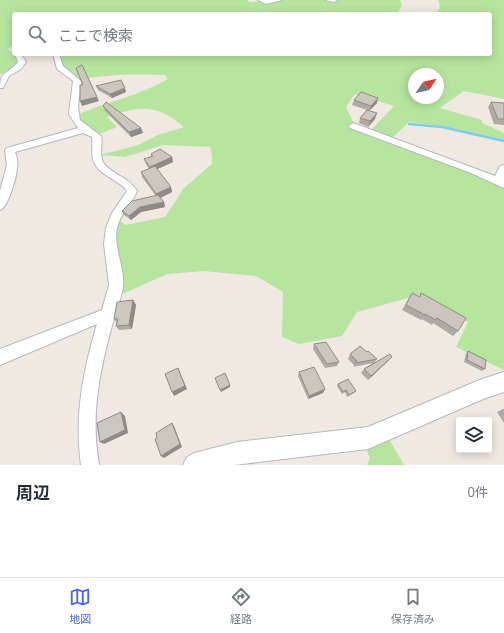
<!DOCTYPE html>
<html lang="ja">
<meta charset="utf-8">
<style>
:root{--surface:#fff;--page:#f2f2f3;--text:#1f2937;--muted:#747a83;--line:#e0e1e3;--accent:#4264fb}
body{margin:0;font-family:"Exo 2","Noto Sans JP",sans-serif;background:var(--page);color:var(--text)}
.controls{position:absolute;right:12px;bottom:12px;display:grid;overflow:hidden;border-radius:4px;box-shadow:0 2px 10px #0003}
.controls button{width:36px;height:36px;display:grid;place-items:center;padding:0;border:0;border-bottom:1px solid var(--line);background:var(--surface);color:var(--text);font:20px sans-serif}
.compass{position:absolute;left:408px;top:68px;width:36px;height:36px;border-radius:50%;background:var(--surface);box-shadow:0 2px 10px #0003;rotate:56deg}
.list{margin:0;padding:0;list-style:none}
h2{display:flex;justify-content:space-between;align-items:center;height:52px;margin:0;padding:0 16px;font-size:17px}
h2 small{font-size:13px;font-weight:400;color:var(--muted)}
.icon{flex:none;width:22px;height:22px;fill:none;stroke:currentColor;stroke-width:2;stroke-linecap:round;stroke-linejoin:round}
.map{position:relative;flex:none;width:504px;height:465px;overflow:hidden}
.search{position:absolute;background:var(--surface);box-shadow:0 2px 10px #0003;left:12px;right:12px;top:12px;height:44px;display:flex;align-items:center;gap:10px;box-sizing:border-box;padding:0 14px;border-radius:4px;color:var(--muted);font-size:15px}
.sheet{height:112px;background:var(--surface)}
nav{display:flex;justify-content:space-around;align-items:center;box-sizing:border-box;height:56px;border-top:1px solid var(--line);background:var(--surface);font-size:11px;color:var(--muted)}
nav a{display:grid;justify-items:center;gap:2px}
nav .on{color:var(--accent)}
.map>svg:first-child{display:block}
</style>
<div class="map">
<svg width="504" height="465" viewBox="0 0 504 465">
<rect width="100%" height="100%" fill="#efe9e1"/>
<path fill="#b6e59e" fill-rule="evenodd" d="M0 0H248L249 2 282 0H400L402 6 396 14H14V45L7 49 15 54 19 62 6 74H0Z
M438 0H504V99L464 91 440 108 482 120V123L504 133V140L441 126 409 122 392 138 371 130 394 106 355 94 346 107 354 124 504 187V370L456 347 468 322 419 295 357 312 342 336 299 344 282 337 283 292 256 276 204 271 167 274 118 296 113 246 117 219 126 225 165 217 184 188 212 164V156L210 147 163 145 125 157 100 155 138 145 158 135 184 127C156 103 140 106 107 117L117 127 97 135 86 130 77 115C107 101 140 96 168 79L165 75C136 74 107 74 78 80L74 75 63 68 57 54H490V14H435C440 10 441 6 438 0ZM414 74H438V98H414Z
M389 439 404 465H367L370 458 366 449Z"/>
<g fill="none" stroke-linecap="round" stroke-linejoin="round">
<path stroke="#75cff0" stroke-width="2.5" d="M409 124 442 127 504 141"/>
<g stroke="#b4b7c1" stroke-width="2">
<path id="minor" d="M258 0H282L266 4Z
M325 0H337L334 2Z
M15 54H21L26 62 21 69 9 76 3 88H0C0 70 9 74 18 62Z
M53 54H59L63 66 81 81 78 107 80 120 101 136C103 144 99 154 103 162 110 174 128 176 137 191 132 204 120 214 117 228 113 248 125 267 123 286 121 301 114 317 110 333 98 379 91 418 99 465H81C74 416 83 371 97 324L0 365V349L102 310 109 285 104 244 106 228 112 213 127 191C118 178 97 176 93 159 91 152 93 145 92 137L83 133 15 152C17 157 18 162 17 167 17 176 8 208 0 210V191L7 165 5 150 7 148 78 128 69 114 73 81 57 69Z
M353 123 495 176 500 166 504 165V188L471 173 350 128 349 126Z"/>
</g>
<g stroke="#b4b7c1" stroke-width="2">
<path id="tertiary" d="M504 372V392L483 399 368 449 234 465H183L187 457 194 453 237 442 368 427 482 379Z"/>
</g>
<use href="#minor" fill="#fff" fill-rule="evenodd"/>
<use href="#tertiary" fill="#fff" fill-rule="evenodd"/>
</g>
<path fill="#afaba4" d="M96 86 126 92 112 98 98 90Z
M354 100 377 103 369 111 375 119 368 127 359 123 360 118 367 110 352 105Z
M491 102 504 103V125L494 124 488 107Z
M103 106 143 133 131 137 105 111Z
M151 154 172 157 173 162 157 169 171 187 172 192 160 198 164 202 165 207 141 212 131 220 124 215 122 211 156 196 142 177 141 172 149 169 146 164 144 159 151 157Z
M412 293 419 297 421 293 458 331 453 336 433 323 432 325 422 319 421 320 402 310Z
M133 300 136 305 132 329 119 330 116 326 117 323 114 319Z
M314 344 339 362 337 366 325 368 313 349Z
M468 351 485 369 482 371 464 362 466 353Z
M367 352 377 359 374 363 392 357 388 361 368 380 361 373 364 369 373 363 353 367 354 365 348 359 350 354Z
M299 372 325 389 323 393 308 399 298 376Z
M338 384 356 391 354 393 347 397 345 392 342 394 337 386Z
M503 409H504V423L497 412Z"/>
<path fill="#8e8b86" d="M125 88 126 92 112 98 110 94Z
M97 97 99 101 82 106 80 101Z
M378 98 377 103 369 111 371 106Z
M377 113 375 119 368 127 370 121Z
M141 128 143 133 131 137 129 132Z
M172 157 173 162 151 172 150 167Z
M171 187 172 192 158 199 156 194Z
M164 202 165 207 141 212 131 220 129 216 140 207Z
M133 300 136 305 132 329 129 325Z
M392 357 388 361 368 380 371 376Z
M178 368 187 389 174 396 172 392Z
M230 385V387L221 392 220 390Z
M325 389 323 393 308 399 309 396Z
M121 412 125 416 128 433 104 444 100 442Z
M172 423 174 426 182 447 164 458 161 456Z"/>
<path fill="#cbc7bf" stroke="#8e8b86" d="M82 65 97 97 80 101V85H83L76 68Z
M121 80 125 88 110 94 96 86Z
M361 92 378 98 371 106 354 100Z
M106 102 141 128 129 132 103 106Z
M491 102 504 103V119H498Z
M367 110 377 113 370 121 360 118Z
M160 149 172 157 150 167 144 159 153 156 151 154Z
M155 166 171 187 156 194 141 172Z
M158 195 164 202 140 207 129 216 122 211 132 201Z
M412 293 420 297 421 293 466 318 458 331 437 318 436 320 425 314V315L406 305Z
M133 300 129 325 116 326 118 319H114L117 302Z
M326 342 339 362 327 364 314 344Z
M360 346 367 352 368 351 377 359 355 363 357 361 350 354Z
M468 351 486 360 485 369 467 360Z
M390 354 392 357 371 376 364 369Z
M314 367 325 389 309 396 299 372Z
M178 368 185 386 172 392 165 374Z
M225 373 230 385 220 390 215 378Z
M348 379 356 391 349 395 346 390 343 392 338 384Z
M121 412 125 430 100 442 97 423Z
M172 423 180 444 161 456 155 439 157 438 156 433Z"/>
</svg>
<div class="controls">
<button><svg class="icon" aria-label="layers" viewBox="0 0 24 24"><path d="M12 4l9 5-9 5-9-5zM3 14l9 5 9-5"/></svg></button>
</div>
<svg class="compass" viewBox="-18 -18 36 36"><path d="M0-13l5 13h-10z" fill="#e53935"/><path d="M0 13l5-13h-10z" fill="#747a83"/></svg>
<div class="search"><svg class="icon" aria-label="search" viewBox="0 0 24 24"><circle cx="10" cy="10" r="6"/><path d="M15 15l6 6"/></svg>ここで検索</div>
</div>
<section class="sheet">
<h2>周辺<small>0件</small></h2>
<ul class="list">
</ul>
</section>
<nav>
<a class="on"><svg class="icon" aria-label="map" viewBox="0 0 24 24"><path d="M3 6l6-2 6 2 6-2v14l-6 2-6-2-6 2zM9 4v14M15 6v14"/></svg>地図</a>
<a><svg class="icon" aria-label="directions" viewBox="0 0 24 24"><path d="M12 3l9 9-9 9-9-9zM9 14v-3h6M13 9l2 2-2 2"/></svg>経路</a>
<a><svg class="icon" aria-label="saved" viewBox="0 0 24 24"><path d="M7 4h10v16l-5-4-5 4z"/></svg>保存済み</a>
</nav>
